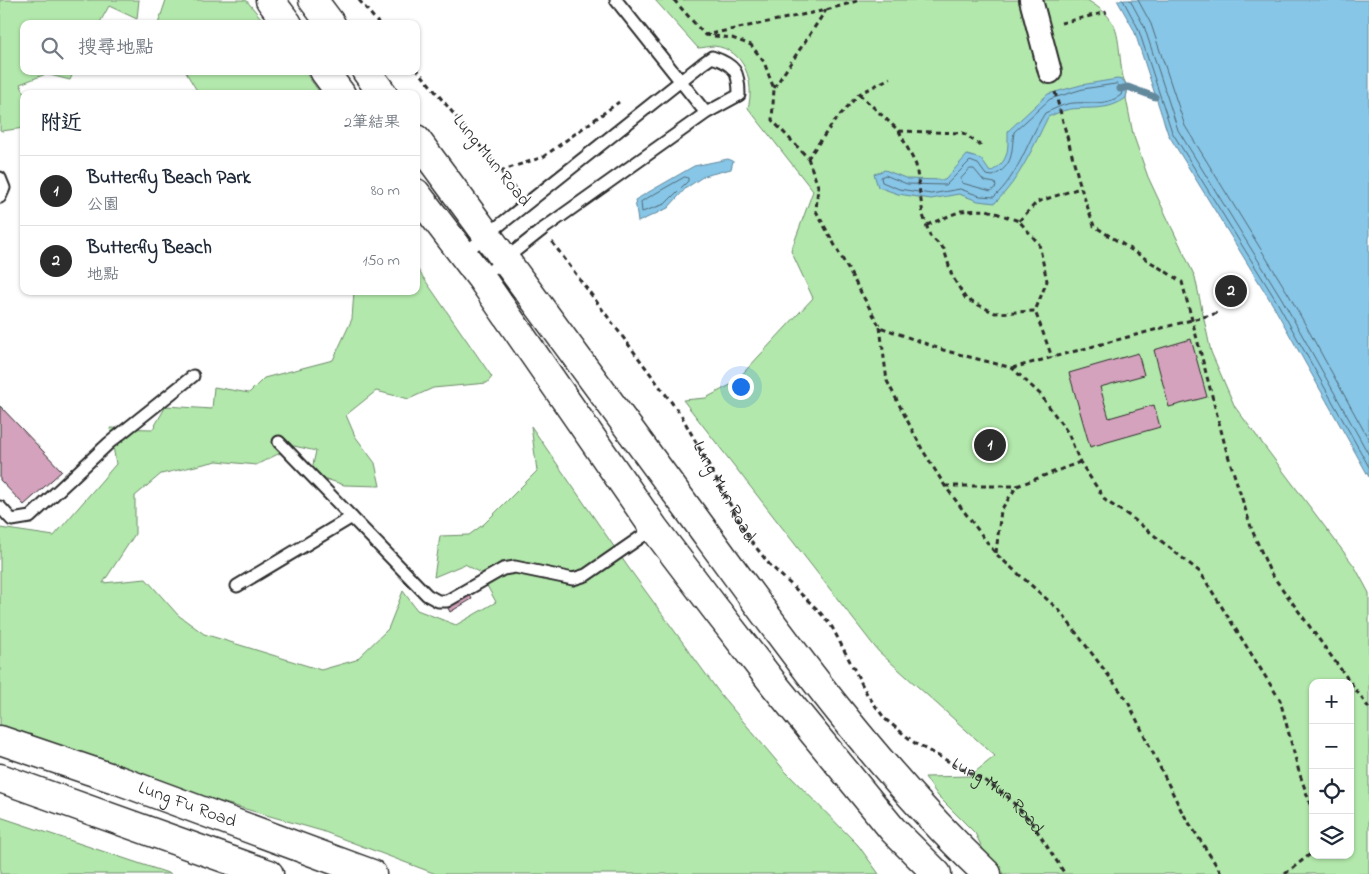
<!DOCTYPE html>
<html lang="zh-TW">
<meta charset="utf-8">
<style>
:root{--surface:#fff;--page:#f2f2f3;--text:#1f2937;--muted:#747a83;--line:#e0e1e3;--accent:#2b2b2b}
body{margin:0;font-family:"Indie Flower","LXGW WenKai TC",sans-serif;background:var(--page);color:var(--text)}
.controls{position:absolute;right:15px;bottom:15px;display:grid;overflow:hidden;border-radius:10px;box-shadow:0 1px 4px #0004}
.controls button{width:45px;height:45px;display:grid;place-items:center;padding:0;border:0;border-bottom:1px solid var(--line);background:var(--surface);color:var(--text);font:25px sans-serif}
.you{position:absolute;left:740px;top:386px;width:18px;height:18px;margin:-12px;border:4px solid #fff;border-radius:50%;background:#1a73e8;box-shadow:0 0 0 8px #1a73e833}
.badge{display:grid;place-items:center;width:32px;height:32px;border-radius:50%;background:var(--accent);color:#fff;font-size:16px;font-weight:700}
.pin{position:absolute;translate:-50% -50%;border:2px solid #fff;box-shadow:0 1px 5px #0006}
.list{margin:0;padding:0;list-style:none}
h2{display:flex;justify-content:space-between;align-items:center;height:65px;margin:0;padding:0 20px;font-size:21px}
h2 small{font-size:16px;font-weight:400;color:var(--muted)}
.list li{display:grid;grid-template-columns:32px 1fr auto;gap:15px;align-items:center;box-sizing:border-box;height:70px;padding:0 20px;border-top:1px solid var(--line)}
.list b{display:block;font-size:19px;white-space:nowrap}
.list p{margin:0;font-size:16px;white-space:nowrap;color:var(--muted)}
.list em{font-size:16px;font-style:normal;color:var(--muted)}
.icon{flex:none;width:28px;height:28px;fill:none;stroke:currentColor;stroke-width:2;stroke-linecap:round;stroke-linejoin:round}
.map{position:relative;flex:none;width:1369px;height:874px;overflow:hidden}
.search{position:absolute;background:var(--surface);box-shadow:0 1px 4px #0004;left:20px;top:20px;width:400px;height:55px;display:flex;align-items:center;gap:12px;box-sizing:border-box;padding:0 18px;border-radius:10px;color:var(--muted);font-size:19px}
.panel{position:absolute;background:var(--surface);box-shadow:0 1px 4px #0004;left:20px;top:90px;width:400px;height:205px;border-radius:10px}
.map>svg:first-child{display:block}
</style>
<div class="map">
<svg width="1369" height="874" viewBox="0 0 1369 874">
<rect width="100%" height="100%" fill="#fff"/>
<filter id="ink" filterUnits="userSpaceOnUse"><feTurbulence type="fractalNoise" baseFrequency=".02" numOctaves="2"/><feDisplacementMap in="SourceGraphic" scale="10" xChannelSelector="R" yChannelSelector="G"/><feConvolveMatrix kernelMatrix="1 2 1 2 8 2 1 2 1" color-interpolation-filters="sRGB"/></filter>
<g filter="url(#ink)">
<path fill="#b2e8ab" stroke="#6e8a6b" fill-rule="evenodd" d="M0 0H139L137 19 109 6 99 24H24V71H74L70 80 46 74 20 84 25 94 24 128 2 131 0 130Z
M166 0H246L266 24H158Z
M655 0H1087C1119 19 1117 31 1121 65 1122 74 1123 80 1128 87L1126 98 1133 134 1148 177 1195 277 1211 352 1235 407 1355 567 1369 593V874H995L975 833 938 796 925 777 970 776 995 756 878 651 683 400 706 398 734 383 813 298 791 251 813 191 748 108C755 83 745 49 714 46 710 46 703 48 698 48ZM1313 683H1350V855H1313Z
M185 71H304L321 94H199Z
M416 267 492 377 487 383 433 388 409 399 376 391 346 415 355 436 375 463 380 486 344 485 311 474 316 451 294 446 256 465 217 461 161 474 135 496V534L103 583 146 579 178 615 204 634 321 670 356 660 388 629 403 591 417 610 456 625 496 602 480 573 465 564 434 577 440 536 469 535 484 524 537 471 531 426 628 567 721 695 785 771 858 845 879 874H436L322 831 113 771 0 730V528L54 536 116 464 110 428 153 429 166 406 212 409 214 387 249 393 264 378 333 360 352 319 354 291H416Z
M0 817 171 874H0Z"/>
<path fill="#87c6e7" stroke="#62889c" d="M1117 0H1369V477L1273 305 1168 134 1134 30Z
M1117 79 1123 80 1128 87 1126 98C1108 111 1091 107 1071 109 1063 110 1055 114 1048 117 1033 147 1020 179 995 203L978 201 959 194 931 199 898 194 878 187 874 174 885 170 908 179 945 180 967 155 981 159 990 172C1009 162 1008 151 1008 131L1048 94 1081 85Z
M728 159 733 161 731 169 704 176 686 188 668 208 638 222 635 200 694 166Z"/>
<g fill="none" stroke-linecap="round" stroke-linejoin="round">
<path stroke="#506976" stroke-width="1" d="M1123 0 1138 28 1172 132 1277 302 1369 467
M1130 0 1144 26 1178 130 1282 299 1369 455
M1138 0 1151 24 1185 126 1289 295 1369 440
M1117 84 1123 89 1121 95C1104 108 1086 100 1067 104 1060 106 1052 110 1045 113 1027 141 1019 175 994 197L980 196 960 189 931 194 899 189 882 182 881 177 885 175 907 184 946 185 970 161 978 164 986 175 993 176C1014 165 1011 154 1014 132L1050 99 1083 89Z
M970 169H974L984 181 995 183 996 187 991 191 962 183 961 179Z
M685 177 688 178V181L665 204 642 212 641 202Z"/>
<path stroke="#62889c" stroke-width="7" d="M1120 89 1128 87 1155 97"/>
</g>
<path fill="#d5a2bd" stroke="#2b2b2b" d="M1191 339 1207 397 1169 407 1154 350Z
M1138 353 1144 375 1100 387 1109 418 1154 405 1160 427 1090 447 1069 373Z
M0 406 62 471 24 505 0 480Z
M468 591 472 599 450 612 446 604Z"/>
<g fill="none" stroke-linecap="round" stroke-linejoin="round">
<g stroke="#2b2b2b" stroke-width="15">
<path id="lane" d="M616 0 706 113
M0 178 4 188 0 197
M462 255 702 64 712 57C735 65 739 71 739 95L706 113 543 229 481 278
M279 442 427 595 438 601H447L503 569 515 567 573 579 586 575 654 528
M0 507 12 520 30 517 109 443 193 376
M237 586 352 517"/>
</g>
<g stroke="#2b2b2b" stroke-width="26">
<path id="street" d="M1031 0 1050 72"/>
</g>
<g stroke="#2b2b2b" stroke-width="31">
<path id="secondary" d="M270 0 288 24
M313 0 331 24
M324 71 341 94
M366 71 383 94
M416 139C511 267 605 396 699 524 788 646 877 770 987 874
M416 193 481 278 654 528 714 607 776 687 893 830 937 874"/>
</g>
<g stroke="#2b2b2b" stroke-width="31">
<g id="primary">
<path id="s2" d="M0 740 118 780 372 874"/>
<path d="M0 778 269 874"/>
</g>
</g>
<g stroke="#2b2b2b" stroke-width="3" stroke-dasharray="5 4" stroke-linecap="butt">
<path d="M359 0 379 24"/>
<path d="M674 0 705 35 826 10 861 0"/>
<path d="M1061 23 1107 12"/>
<path d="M705 35 732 38 751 45 764 62 774 89 772 120 808 158 833 123 859 94 890 78"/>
<path d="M416 68 517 191"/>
<path d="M774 88 826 10"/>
<path d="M1055 92 1081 188 1094 226 1182 282 1226 449 1252 530 1270 572 1369 708"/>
<path d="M859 94 899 131 916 165 923 215 930 236 944 249 952 276 966 299 995 313 1035 311 1052 357"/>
<path d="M899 131 963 133 984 148"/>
<path d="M808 158 818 186 816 211 880 327 943 350 1012 368 1040 394 1068 433 1080 462 1106 501 1131 517 1200 572 1280 700 1299 772 1313 812"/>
<path d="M500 171 543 157 619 102"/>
<path d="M1019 221 1037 202 1080 188"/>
<path d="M927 225 961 211 987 210 1019 221 1039 244 1047 281 1035 311"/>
<path id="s1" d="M552 242 681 415 748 537 769 564 818 610 832 627 867 694 885 719 916 744 989 783 1008 797 1032 823 1065 874"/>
<path d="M880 327 887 381 922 449 945 486 996 554 1059 610 1127 700 1182 812 1222 874"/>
<path d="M1012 368 1218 313"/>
<path d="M945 486H1017"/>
<path d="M996 553 1001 510 1017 486 1080 462"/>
<path d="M1285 874 1313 852"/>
</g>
<use href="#lane" stroke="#fff" stroke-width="11"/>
<use href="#street" stroke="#fff" stroke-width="22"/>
<use href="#secondary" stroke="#fff" stroke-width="28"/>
<use href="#primary" stroke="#fff" stroke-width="28"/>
</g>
</g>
<g text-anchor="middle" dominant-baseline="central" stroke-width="4.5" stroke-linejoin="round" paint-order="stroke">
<g font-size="18" fill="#2b2b2b" stroke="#fff">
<text transform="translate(491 161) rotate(51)">Lung Mun Road</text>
<text stroke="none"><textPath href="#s1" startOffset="304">Lung Mun Road</textPath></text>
<text stroke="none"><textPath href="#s1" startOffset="722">Lung Mun Road</textPath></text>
<text stroke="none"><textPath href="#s2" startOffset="198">Lung Fu Road</textPath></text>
</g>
</g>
</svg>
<div class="controls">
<button>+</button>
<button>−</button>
<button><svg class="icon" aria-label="locate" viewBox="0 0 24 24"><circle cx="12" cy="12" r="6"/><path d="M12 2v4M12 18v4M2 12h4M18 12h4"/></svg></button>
<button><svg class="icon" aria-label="layers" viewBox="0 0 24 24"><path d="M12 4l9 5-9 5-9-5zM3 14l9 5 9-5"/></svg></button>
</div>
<div class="you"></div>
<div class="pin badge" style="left:990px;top:445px">1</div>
<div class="pin badge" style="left:1231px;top:291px">2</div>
<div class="search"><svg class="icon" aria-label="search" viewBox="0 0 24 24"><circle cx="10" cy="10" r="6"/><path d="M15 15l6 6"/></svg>搜尋地點</div>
<section class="panel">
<h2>附近<small>2筆結果</small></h2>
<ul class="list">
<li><span class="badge">1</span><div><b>Butterfly Beach Park</b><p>公園</p></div><em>80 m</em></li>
<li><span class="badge">2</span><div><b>Butterfly Beach</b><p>地點</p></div><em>150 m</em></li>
</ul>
</section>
</div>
